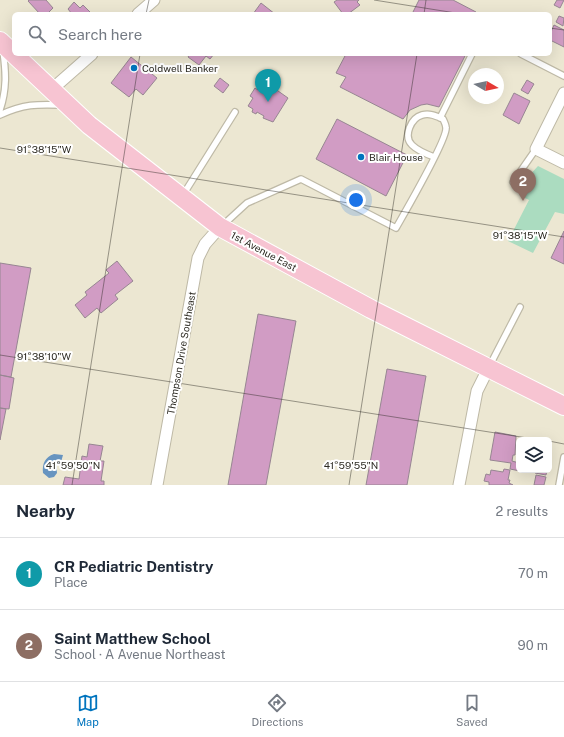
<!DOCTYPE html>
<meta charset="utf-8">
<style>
:root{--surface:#fff;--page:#f6f6f7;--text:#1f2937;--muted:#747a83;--line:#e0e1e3;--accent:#0074be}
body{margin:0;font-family:"Public Sans",sans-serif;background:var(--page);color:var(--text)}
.controls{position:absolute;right:12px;bottom:12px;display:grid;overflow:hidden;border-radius:6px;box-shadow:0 4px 16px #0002}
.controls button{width:36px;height:36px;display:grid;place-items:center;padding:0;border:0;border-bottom:1px solid var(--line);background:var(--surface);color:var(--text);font:20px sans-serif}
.compass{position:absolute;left:468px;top:68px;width:36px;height:36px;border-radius:50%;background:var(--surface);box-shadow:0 4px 16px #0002;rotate:99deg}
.you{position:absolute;left:356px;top:200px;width:14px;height:14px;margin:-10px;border:3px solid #fff;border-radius:50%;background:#1a73e8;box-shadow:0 0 0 6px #1a73e833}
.badge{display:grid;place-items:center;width:26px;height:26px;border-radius:50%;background:var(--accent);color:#fff;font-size:13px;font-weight:700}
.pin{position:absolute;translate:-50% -33px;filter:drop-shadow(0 1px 2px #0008)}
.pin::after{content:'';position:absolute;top:21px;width:14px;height:12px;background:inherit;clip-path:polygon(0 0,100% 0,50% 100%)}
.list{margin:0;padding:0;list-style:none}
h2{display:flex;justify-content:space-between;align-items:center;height:52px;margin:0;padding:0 16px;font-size:17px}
h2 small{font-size:13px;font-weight:400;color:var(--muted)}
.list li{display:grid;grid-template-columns:26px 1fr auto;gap:12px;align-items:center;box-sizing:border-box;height:72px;padding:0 16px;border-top:1px solid var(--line)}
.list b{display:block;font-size:15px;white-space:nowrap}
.list p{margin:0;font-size:13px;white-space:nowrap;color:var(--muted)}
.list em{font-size:13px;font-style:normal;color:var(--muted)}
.icon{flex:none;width:22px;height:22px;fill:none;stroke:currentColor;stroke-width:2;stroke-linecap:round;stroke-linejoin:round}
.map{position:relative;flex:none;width:564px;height:485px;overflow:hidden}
.search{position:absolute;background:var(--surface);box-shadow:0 4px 16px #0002;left:12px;right:12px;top:12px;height:44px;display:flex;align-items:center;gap:10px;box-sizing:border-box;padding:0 14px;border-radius:6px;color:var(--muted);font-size:15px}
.sheet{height:196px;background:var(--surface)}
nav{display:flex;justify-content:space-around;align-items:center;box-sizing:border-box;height:56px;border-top:1px solid var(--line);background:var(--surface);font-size:11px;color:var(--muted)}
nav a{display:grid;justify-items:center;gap:2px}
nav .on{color:var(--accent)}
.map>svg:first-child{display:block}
</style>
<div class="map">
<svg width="564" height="485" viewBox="0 0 564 485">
<rect width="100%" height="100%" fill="#ece7d2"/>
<path fill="#abdcc0" d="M538 166 564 179V214L555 212 533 253 508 241 529 200 519 195 528 177Z"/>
<path fill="#6794c0" d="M54 454 63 455 61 462 56 463 57 473 54 477 49 478 43 473C42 464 45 457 54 454Z"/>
<path fill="#d19cc4" stroke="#978692" d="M29 0H46L53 8 47 14H40L28 1Z
M337 0H359L357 2 360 5 348 14H343L334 2Z
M419 0H453L476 12 475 14H412Z
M557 0H564L560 8 554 5Z
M74 2 80 8 83 5 92 14H72L68 9Z
M261 3 275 14H253Z
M559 16 564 18 563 26 556 22Z
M554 25 564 30V47L550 40V31L551 32Z
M190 54H214L210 59 206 56 199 65 188 57Z
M346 54H466L439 107 427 104 421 105 410 110 403 119 340 87 346 77 336 73Z
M131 57 157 78 143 95 136 89 129 97 111 83Z
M220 78 229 85 223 93 214 86Z
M527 80 534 84 528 94 521 90Z
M264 81 288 98 273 122 263 118 264 116 257 112 256 114 252 112 253 109 248 106 253 98 250 96 255 88 258 90Z
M514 93 530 101 519 124 503 115Z
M337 119 407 155 386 196 316 159Z
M564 231V264L551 258Z
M117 261 133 281 115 295 118 299 101 313 97 308 85 318 75 305 87 295 85 292 109 273 106 270Z
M0 263 31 268 11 377 0 375Z
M258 314 296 321 266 485H228Z
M387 369 426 376 407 485H366Z
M0 375 14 378 9 409 0 408Z
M0 408 6 409 0 440Z
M495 432 516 436 515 455H513L512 461 519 463 520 471 510 469 511 463 490 460Z
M89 444 103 446 100 461H104L101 481H104V485H63L65 477 79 479 82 456 87 457Z
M504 469 510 470 508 480H510L509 483 513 485H489V482L484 481 486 474 490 475 491 470 503 472Z
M535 470H547L546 475 535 473Z
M536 475 546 477 544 485H534Z"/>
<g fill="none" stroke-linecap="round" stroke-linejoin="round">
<g stroke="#beb9a6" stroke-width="8">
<path id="service" d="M521 54 564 76
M0 110C7 89 6 72 3 51
M0 115C23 104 37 104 62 105
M440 118 472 54
M513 182 536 149
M183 195 235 112
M223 225 247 203 301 179 396 228C405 212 447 140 446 128 446 125 444 121 443 119 436 116 430 113 422 115 411 118 403 136 412 145 418 151 426 154 434 157
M490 365 520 307
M559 485 564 457"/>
</g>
<g stroke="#beb9a6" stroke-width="13">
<path id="minor" d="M138 14 154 0
M50 91 92 54
M564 93 536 149 564 163
M157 485 198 258 205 244 220 227
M459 485 477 391 488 369"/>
</g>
<g stroke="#fff" stroke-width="20">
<path id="primary" d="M0 41 89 125 220 227 371 309 564 406"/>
</g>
<use href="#service" stroke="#fff" stroke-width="5.5"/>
<use href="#minor" stroke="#fff" stroke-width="11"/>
<use href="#primary" stroke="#f7c4d2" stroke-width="18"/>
</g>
<path fill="none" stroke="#2d2b23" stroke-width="1" stroke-opacity="0.45" d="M374 0 462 14M146 14 149 0M424 14 426 0M550 28 564 30M0 148 564 237M0 355 540 440M549 441 564 444M72 485 140 54M349 485 417 54"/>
<g fill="#0074be" stroke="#fff" stroke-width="1.5">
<circle cx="134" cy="68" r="4"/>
<circle cx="361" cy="157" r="4"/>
</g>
<g text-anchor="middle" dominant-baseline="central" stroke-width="4" stroke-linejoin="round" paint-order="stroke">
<g font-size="10" fill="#2d2b23" stroke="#fff" text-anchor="start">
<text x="142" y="68">Coldwell Banker</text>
<text x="369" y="157">Blair House</text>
</g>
<g font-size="10" fill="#2d2b23" stroke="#fff">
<text transform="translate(264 251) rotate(28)">1st Avenue East</text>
<text transform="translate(181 353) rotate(-80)">Thompson Drive Southeast</text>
</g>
</g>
<g font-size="10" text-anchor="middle" fill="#2d2b23" stroke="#fff" stroke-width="4" stroke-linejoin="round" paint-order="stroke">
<text x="44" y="153">91°38'15"W</text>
<text x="520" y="239">91°38'15"W</text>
<text x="44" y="360">91°38'10"W</text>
<text x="73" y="469">41°59'50"N</text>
<text x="351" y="469">41°59'55"N</text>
</g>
</svg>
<div class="controls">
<button><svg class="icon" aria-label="layers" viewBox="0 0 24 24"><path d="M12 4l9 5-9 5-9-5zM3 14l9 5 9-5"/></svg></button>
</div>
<svg class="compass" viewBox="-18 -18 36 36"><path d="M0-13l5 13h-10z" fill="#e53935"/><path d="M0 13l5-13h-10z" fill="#747a83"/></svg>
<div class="you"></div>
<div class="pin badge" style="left:268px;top:102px;background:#0f9aa8">1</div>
<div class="pin badge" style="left:523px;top:201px;background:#8d6e63">2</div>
<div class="search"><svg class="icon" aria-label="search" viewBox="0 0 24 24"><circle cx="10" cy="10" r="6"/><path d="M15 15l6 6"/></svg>Search here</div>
</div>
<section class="sheet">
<h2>Nearby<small>2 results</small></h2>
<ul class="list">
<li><span class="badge" style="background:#0f9aa8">1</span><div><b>CR Pediatric Dentistry</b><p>Place</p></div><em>70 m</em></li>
<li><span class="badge" style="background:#8d6e63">2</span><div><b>Saint Matthew School</b><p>School · A Avenue Northeast</p></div><em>90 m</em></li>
</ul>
</section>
<nav>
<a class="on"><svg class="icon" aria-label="map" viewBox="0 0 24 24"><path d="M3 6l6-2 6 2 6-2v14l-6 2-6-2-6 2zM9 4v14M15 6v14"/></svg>Map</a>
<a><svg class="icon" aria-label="directions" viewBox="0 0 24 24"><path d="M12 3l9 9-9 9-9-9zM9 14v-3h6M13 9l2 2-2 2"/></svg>Directions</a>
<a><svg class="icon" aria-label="saved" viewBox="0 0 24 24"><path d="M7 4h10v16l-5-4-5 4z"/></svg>Saved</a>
</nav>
